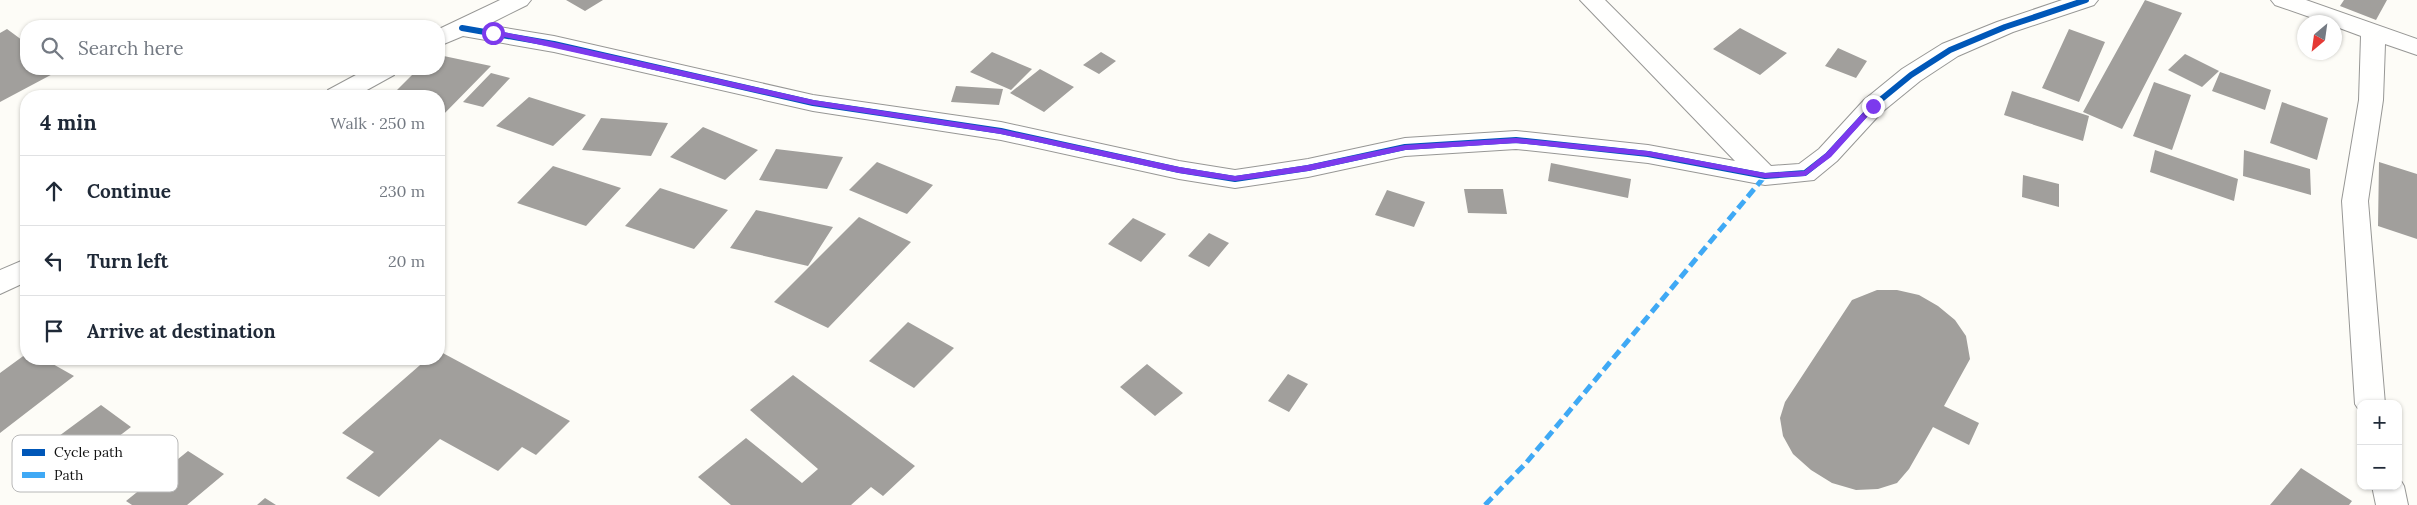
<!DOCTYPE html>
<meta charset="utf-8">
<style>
:root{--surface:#fff;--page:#f6f6f7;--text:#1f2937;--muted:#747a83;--line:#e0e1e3}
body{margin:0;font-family:Lora,serif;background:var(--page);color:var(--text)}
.controls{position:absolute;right:15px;bottom:15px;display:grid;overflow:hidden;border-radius:10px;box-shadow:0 1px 4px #0004}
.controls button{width:45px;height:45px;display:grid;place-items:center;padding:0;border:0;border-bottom:1px solid var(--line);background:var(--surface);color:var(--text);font:25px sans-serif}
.compass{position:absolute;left:2297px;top:15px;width:45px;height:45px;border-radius:50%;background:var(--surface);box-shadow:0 1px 4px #0004;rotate:209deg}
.stop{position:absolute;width:15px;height:15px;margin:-11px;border:4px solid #7c3aed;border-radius:50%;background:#fff}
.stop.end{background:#7c3aed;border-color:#fff;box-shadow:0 1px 5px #0008}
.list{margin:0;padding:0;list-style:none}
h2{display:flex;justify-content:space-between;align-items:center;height:65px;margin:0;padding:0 20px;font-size:21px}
h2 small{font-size:16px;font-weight:400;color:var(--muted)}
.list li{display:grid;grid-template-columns:32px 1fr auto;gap:15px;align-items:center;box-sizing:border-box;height:70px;padding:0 20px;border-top:1px solid var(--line)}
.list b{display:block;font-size:19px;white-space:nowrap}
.list em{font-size:16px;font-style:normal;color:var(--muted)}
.icon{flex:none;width:28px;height:28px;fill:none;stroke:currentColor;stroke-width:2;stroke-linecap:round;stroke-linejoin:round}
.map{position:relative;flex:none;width:2417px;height:505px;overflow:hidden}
.search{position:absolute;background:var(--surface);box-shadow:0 1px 4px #0004;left:20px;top:20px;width:425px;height:55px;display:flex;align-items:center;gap:12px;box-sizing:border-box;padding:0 18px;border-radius:20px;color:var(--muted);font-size:19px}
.panel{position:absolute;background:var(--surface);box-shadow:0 1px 4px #0004;left:20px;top:90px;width:425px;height:275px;border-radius:20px}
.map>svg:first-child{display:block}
</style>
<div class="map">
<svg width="2417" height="505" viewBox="0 0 2417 505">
<rect width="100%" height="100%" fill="#fdfcf7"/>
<path fill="#a19f9c" d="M566 0H603L585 11Z
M2145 0 2182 13 2122 129 2083 112Z
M2344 0H2387L2376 20 2340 6Z
M1740 28 1787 53 1760 75 1713 49Z
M7 29 26 43V69H62L0 102V33Z
M2069 29 2105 42 2079 102 2042 88Z
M1838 48 1867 61 1856 78 1825 66Z
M992 52 1032 69 1011 90 970 72Z
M1101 52 1116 61 1099 74 1083 65Z
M2185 54 2219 71 2202 87 2168 70Z
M439 55 491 66 439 119V96H391L418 69H439Z
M1040 69 1074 87 1044 112 1010 93Z
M2220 72 2271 90 2265 110 2212 91Z
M491 73 510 78 483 107 463 102Z
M2154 82 2191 95 2172 150 2133 136Z
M956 86 1003 89 999 105 951 102Z
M2012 91 2089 116 2083 141 2004 115Z
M529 97 586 115 553 146 496 126Z
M2282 102 2328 118 2317 160 2270 143Z
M601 118 668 123 651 156 582 150Z
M703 127 758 150 725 180 670 157Z
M776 149 843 157 827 189 759 180Z
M2155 150 2238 179 2234 201 2150 172Z
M2244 150 2310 169 2311 195 2243 176Z
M877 162 933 185 907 214 849 190Z
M2379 162 2417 174V239L2378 226Z
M1551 163 1631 179 1628 198 1548 181Z
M553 166 621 188 586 226 517 203Z
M2023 175 2059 184V207L2022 197Z
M660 188 728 210 694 249 625 226Z
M1464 189H1503L1507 214 1468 213Z
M1387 190 1425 202 1414 227 1375 215Z
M756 210 833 227 808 266 730 248Z
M859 217 911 242 828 328 774 302Z
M1133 218 1166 234 1141 262 1108 244Z
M1209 233 1229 243 1209 267 1188 256Z
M1877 290H1897L1919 295 1938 306 1955 320 1966 336 1970 359 1944 406 1979 423 1969 445 1933 427 1909 469 1897 483 1878 489 1856 490 1832 483 1811 470 1793 454 1783 436 1780 418 1785 402 1852 300Z
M908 322 954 348 914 388 869 361Z
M439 351 570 421 536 455 522 447 498 471 440 439 379 497 346 478 374 452 342 433 427 359H439Z
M26 354V359H44L74 376 0 433V373Z
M1147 364 1183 393 1155 416 1120 387Z
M1288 374 1308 384 1289 412 1268 401Z
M793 375 915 466 883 496 871 487 851 505H731L698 477 746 438 802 483 818 469 750 410Z
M101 405 131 427 71 473 40 450Z
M188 451 224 474 187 505H132L126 501Z
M2301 468 2352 501 2349 505H2270Z
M265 498 276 505H257Z"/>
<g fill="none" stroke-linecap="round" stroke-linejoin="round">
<g stroke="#979795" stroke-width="2">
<path id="minor" d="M500 0H531L527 5 487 25 554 36 813 95 1001 122 1179 161 1235 170 1308 159 1405 138 1516 131 1648 145 1735 161 1580 0H1605L1771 166 1799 164 1819 149 1864 100 1902 69 1942 44 1997 22 2062 0H2098L2094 5 2013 32 1958 56 1920 81 1882 112 1837 161 1814 180 1765 185 1648 163 1516 149 1405 156 1308 177 1235 188 1179 179 1001 140 813 111 554 52 463 36 439 46V29Z
M2271 0H2306L2417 39V55L2385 44 2383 100 2368 201 2385 404H2361V413L2355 404 2342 201 2359 100 2361 36 2334 26V22H2324L2275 5Z
M367 69H397L394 75 356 96H325L328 90Z
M26 259V282L0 294V270Z
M2398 476 2404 486 2408 505H2376L2372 486H2398Z"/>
</g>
<use href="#minor" fill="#fffffe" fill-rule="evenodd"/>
<path stroke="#3fa9f5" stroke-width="5" stroke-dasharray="10 5" stroke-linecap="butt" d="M1485 505 1526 463 1765 176"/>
<g stroke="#fff" stroke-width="9">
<path id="cycleway" d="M462 28 554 44 813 103 1001 131 1179 170 1235 179 1308 168 1405 147 1516 140 1648 154 1765 176 1805 173 1828 155 1873 106 1911 75 1950 50 2005 27 2086 0"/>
</g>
<use href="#cycleway" stroke="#0057b8" stroke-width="6"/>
</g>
<path fill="#7c3aed" d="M493 30 554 42 813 100 1001 129 1179 167 1235 176 1308 165 1405 145 1516 138 1648 151 1765 173 1804 171 1826 153 1871 104 1877 106 1831 157 1805 176 1765 178 1648 156 1516 143 1405 150 1308 171 1235 181 1179 173 1001 134 813 105 491 34V31Z"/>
<rect x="12" y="435" width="166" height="57" rx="8" fill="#fff" stroke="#b8b8b8" stroke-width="1"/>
<rect x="22" y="449" width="23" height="7" fill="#0057b8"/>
<rect x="22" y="472" width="23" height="6" fill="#3fa9f5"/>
<g font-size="14" fill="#111">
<text x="54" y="457">Cycle path</text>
<text x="54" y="480">Path</text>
</g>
</svg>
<div class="controls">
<button>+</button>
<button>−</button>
</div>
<svg class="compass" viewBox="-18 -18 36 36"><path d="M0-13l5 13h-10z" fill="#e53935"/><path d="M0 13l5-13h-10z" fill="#747a83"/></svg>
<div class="stop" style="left:493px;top:33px"></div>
<div class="stop end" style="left:1873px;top:106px"></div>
<div class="search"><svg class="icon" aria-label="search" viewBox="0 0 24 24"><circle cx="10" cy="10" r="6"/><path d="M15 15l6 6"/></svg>Search here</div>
<section class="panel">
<h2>4 min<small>Walk · 250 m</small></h2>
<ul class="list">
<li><svg class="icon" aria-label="ahead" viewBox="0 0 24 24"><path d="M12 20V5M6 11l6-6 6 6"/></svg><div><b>Continue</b></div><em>230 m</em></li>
<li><svg class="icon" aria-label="left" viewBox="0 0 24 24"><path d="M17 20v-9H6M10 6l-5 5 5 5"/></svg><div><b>Turn left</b></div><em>20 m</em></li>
<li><svg class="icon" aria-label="arrive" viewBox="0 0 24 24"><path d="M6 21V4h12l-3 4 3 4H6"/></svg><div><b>Arrive at destination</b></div></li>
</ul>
</section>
</div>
